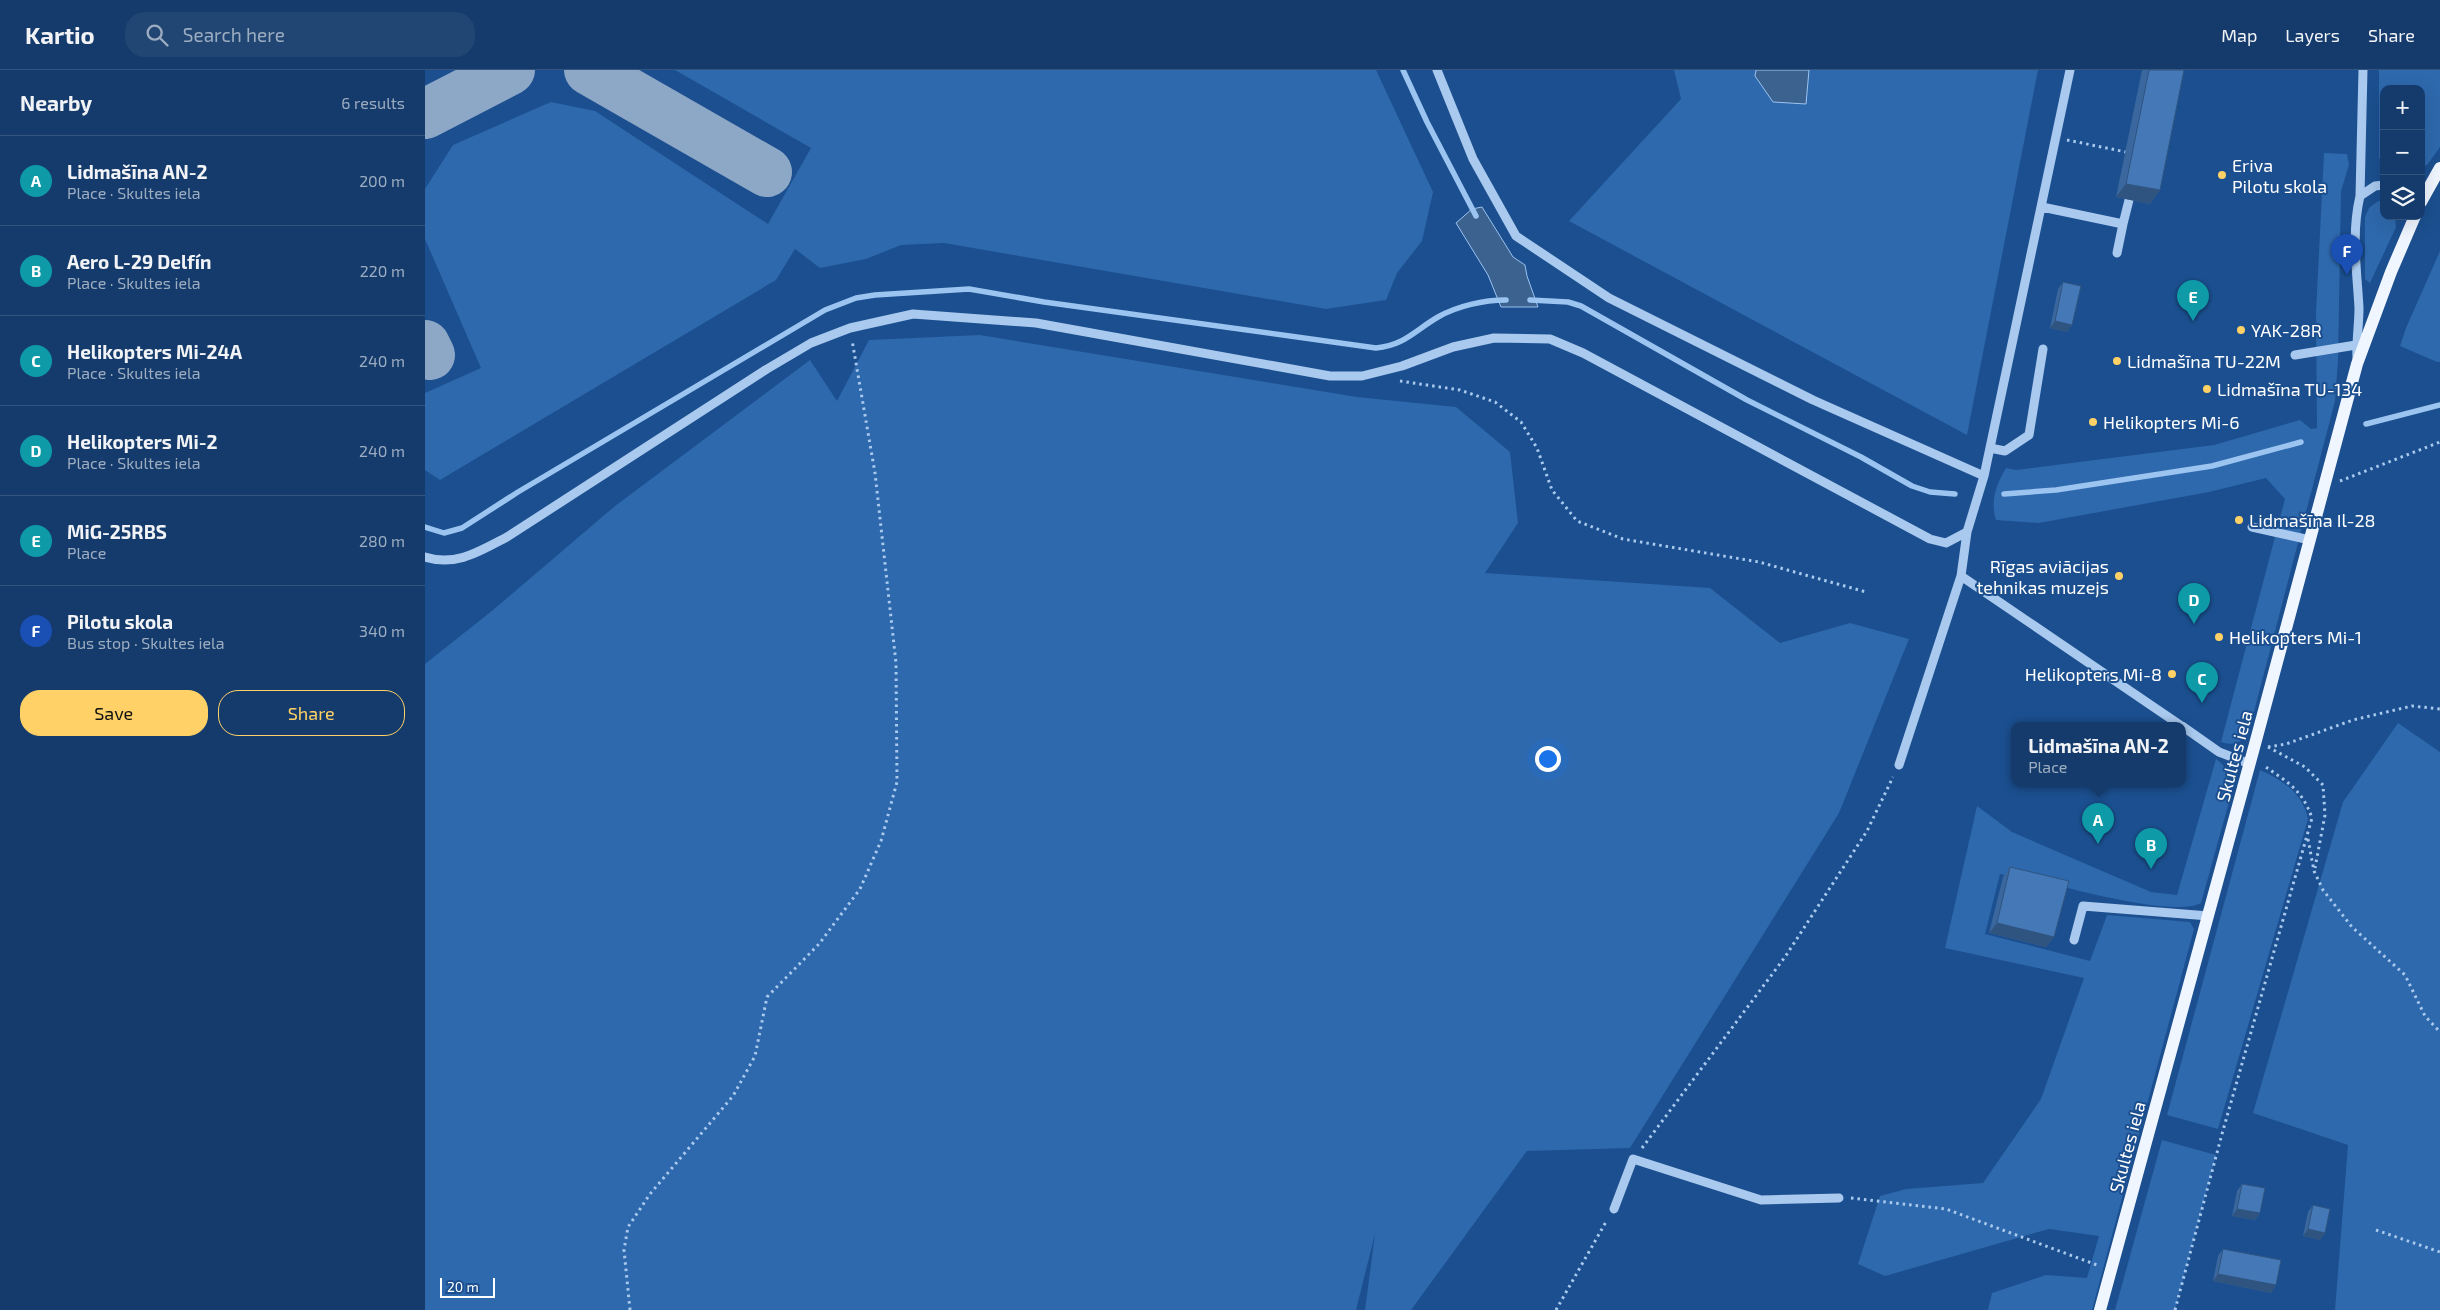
<!DOCTYPE html>
<meta charset="utf-8">
<style>
:root{--surface:#143b6b;--page:#214673;--text:#f1f3f6;--muted:#9dadc1;--line:#33557e;--accent:#ffd166}
body{margin:0;font-family:"Exo 2",sans-serif;background:var(--page);color:var(--text)}
.controls{position:absolute;right:15px;top:15px;display:grid;overflow:hidden;border-radius:10px;box-shadow:0 5px 20px #0002}
.controls button{width:45px;height:45px;display:grid;place-items:center;padding:0;border:0;border-bottom:1px solid var(--line);background:var(--surface);color:var(--text);font:25px sans-serif}
.scale{position:absolute;left:15px;bottom:12px;width:55px;box-sizing:border-box;padding-left:5px;border:2px solid #fff;border-top:0;font-size:14px;line-height:18px;white-space:nowrap;color:#fff;-webkit-text-stroke:4px #1b4f8f;paint-order:stroke}
.you{position:absolute;left:1122px;top:688px;width:18px;height:18px;margin:-12px;border:4px solid #fff;border-radius:50%;background:#1a73e8;box-shadow:0 0 0 8px #1a73e833}
.badge{display:grid;place-items:center;width:32px;height:32px;border-radius:50%;background:var(--accent);color:#fff;font-size:16px;font-weight:700}
.pin{position:absolute;translate:-50% -41px;filter:drop-shadow(0 1px 2px #0008)}
.pin::after{content:'';position:absolute;top:26px;width:18px;height:15px;background:inherit;clip-path:polygon(0 0,100% 0,50% 100%)}
.popup{position:absolute;left:1586px;top:652px;width:175px;height:65px;box-sizing:border-box;display:grid;place-content:center;border-radius:10px;background:var(--surface);filter:drop-shadow(0 1px 4px #0005);font-size:16px;white-space:nowrap;color:var(--muted)}
.popup b{font-size:19px;color:var(--text)}
.popup::after{content:'';position:absolute;left:50%;top:100%;margin-left:-10px;border:10px solid transparent;border-top-color:var(--surface)}
.list{margin:0;padding:0;list-style:none}
h2{display:flex;justify-content:space-between;align-items:center;height:65px;margin:0;padding:0 20px;font-size:21px}
h2 small{font-size:16px;font-weight:400;color:var(--muted)}
.list li{display:grid;grid-template-columns:32px 1fr auto;gap:15px;align-items:center;box-sizing:border-box;height:90px;padding:0 20px;border-top:1px solid var(--line)}
.list b{display:block;font-size:19px;white-space:nowrap}
.list p{margin:0;font-size:16px;white-space:nowrap;color:var(--muted)}
.list em{font-size:16px;font-style:normal;color:var(--muted)}
.actions{display:flex;gap:10px;padding:15px 20px}
.actions a{flex:1;padding:11px 0;border:1px solid var(--accent);border-radius:20px;text-align:center;font-size:18px;color:var(--accent)}
.actions .main{background:var(--accent);color:#111}
.icon{flex:none;width:28px;height:28px;fill:none;stroke:currentColor;stroke-width:2;stroke-linecap:round;stroke-linejoin:round}
.map{position:relative;flex:none;width:2015px;height:1240px;overflow:hidden}
header{display:flex;align-items:center;gap:30px;box-sizing:border-box;height:70px;padding:0 25px;background:var(--surface);border-bottom:1px solid var(--line)}
header strong{font-size:24px}
nav{display:flex;gap:28px;margin-inline-start:auto;font-size:18px}
.search{width:350px;height:45px;background:var(--page);display:flex;align-items:center;gap:12px;box-sizing:border-box;padding:0 18px;border-radius:20px;color:var(--muted);font-size:19px}
main{display:flex}
aside{flex:1;background:var(--surface)}
.map>svg:first-child{display:block}
</style>
<header>
<strong>Kartio</strong>
<div class="search"><svg class="icon" aria-label="search" viewBox="0 0 24 24"><circle cx="10" cy="10" r="6"/><path d="M15 15l6 6"/></svg>Search here</div>
<nav><a>Map</a><a>Layers</a><a>Share</a></nav>
</header>
<main>
<aside>
<h2>Nearby<small>6 results</small></h2>
<ul class="list">
<li><span class="badge" style="background:#0f9aa8">A</span><div><b>Lidmašīna AN-2</b><p>Place · Skultes iela</p></div><em>200 m</em></li>
<li><span class="badge" style="background:#0f9aa8">B</span><div><b>Aero L-29 Delfín</b><p>Place · Skultes iela</p></div><em>220 m</em></li>
<li><span class="badge" style="background:#0f9aa8">C</span><div><b>Helikopters Mi-24A</b><p>Place · Skultes iela</p></div><em>240 m</em></li>
<li><span class="badge" style="background:#0f9aa8">D</span><div><b>Helikopters Mi-2</b><p>Place · Skultes iela</p></div><em>240 m</em></li>
<li><span class="badge" style="background:#0f9aa8">E</span><div><b>MiG-25RBS</b><p>Place</p></div><em>280 m</em></li>
<li><span class="badge" style="background:#1a4fb4">F</span><div><b>Pilotu skola</b><p>Bus stop · Skultes iela</p></div><em>340 m</em></li>
</ul>
<div class="actions"><a class="main">Save</a><a>Share</a></div>
</aside>
<div class="map">
<svg width="2015" height="1240" viewBox="0 0 2015 1240">
<rect width="100%" height="100%" fill="#1b4f8f"/>
<path fill="#2e69ad" d="M250 0H951L1008 122 997 171 972 203 961 230 901 239 519 173 476 175 441 189 395 198 370 179 351 210 15 410 0 400V323L56 298 0 169V119L28 75 126 32 170 41 343 154 386 78Z
M1249 0H1613L1542 365 1144 151 1256 29Z
M1954 0H2015V77L2003 94 1996 98V19H1959V93L1954 88Z
M1899 83 1922 84 1924 95 1916 121 1913 291 1910 331 1825 657C1819 671 1812 677 1796 672L1860 429 1841 408 1784 422 1614 453 1571 450C1565 431 1571 415 1581 398L1591 400 1789 375 1875 350 1886 359 1892 358 1891 242Z
M1953 131 1959 132V146H1970L1971 157 1945 213 1940 209V147L1944 138Z
M2015 181V292H2012L1975 276 1981 258Z
M555 265 932 327 1031 337 1085 382 1093 453 1060 503 1285 518 1355 573 1425 553 1484 569 1414 743 1205 1078 1102 1081 986 1240H940L950 1164 931 1240H0V594L68 540 190 436 385 290 412 331 444 270Z
M1973 653 2015 682V1240H1910L1923 1075 1828 1043 1918 732Z
M1791 689C1804 698 1807 710 1806 725L1776 833C1752 847 1654 821 1624 813L1623 816 1575 804 1560 864 1665 891 1682 845 1765 852 1769 859 1667 1240H1563L1567 1223 1621 1205 1662 1208 1674 1166 1624 1159 1460 1206 1433 1194 1455 1126 1481 1119 1558 1113 1616 1029 1659 908 1520 878 1552 736 1587 762 1726 822 1752 825Z
M1835 700C1858 710 1878 724 1883 749L1793 1059 1742 1045Z
M1737 1070 1791 1085 1750 1240H1690Z"/>
<path fill="#3c6290" stroke="#9cc4f0" d="M1331 0H1384L1381 34 1348 32 1330 6Z
M1057 137 1088 187 1100 195 1102 206 1113 237H1076L1063 205 1031 153 1047 139Z"/>
<g fill="none" stroke-linecap="round" stroke-linejoin="round">
<path stroke="#9cc4f0" stroke-width="5.5" d="M978 0 1002 52 1051 146
M1105 230 1143 232 1156 236 1322 330 1436 387 1487 416 1505 422 1530 424
M1941 354 2015 335
M1579 424 1631 420 1787 396 1876 372
M0 457 19 463 37 458 93 422 400 240 431 228 450 225 544 219 619 232 951 278C980 275 989 261 1013 247 1032 236 1059 230 1081 230"/>
<path stroke="#8da7c7" stroke-width="50" d="M164 0 342 102
M0 44 85 0
M0 275 5 285"/>
<path stroke="#a9c9ee" stroke-width="3" stroke-dasharray="2.5 4" stroke-linecap="butt" d="M1642 70 1701 82
M975 311 1035 320 1070 332 1096 352 1112 378 1127 420 1152 451 1198 469 1334 492 1441 522
M1915 411 2015 372
M1843 677 1861 674 1928 650 1987 636 2015 639
M1843 677 1880 697 1898 715 1900 745 1890 798
M1883 769 1889 801 1898 820 1927 857 1980 905 2000 946 2015 962
M1217 1078 1360 887 1442 761 1468 707
M1426 1128 1521 1139 1672 1195
M1951 1160 2015 1182
M205 1240 199 1180 203 1157 225 1124 308 1026 330 986 342 927 394 874 435 819 456 771 472 712 471 593 450 403 427 270
M1131 1240 1182 1150
M1750 1240 1797 1064 1887 748C1877 719 1862 712 1838 695"/>
<path stroke="#a9c9ee" stroke-width="9" d="M1012 0 1048 89 1091 166 1184 228 1388 330 1559 406
M1935 126 1950 116 1959 115
M1617 137 1698 154 1704 130
M1692 183 1698 154
M1870 285 1931 275
M1932 289C1931 272 1934 255 1934 238 1932 201 1926 164 1935 126L1938 0
M1565 378 1580 381 1604 365 1618 279
M1827 457 1885 470
M0 487C31 497 55 481 82 467L342 299 386 273 425 258 488 244 611 253 905 306H937L977 296 1028 277 1069 268 1125 269 1158 283 1505 469 1521 473 1542 462
M1536 506 1542 462 1559 406 1645 0
M1757 656 1794 682 1825 694
M1474 695 1536 506 1755 655
M1649 870 1658 836 1784 846
M1189 1139 1208 1089 1336 1130 1414 1128"/>
<path stroke="#f0f6ff" stroke-width="12" d="M1996 132 2015 98
M1675 1240 1830 674 1932 294 1966 202 1990 146"/>
</g>
<path fill="#3a679d" d="M1717 0H1759L1735 120 1725 134 1691 127Z
M1638 212 1647 255 1642 262 1625 258 1633 219Z
M1585 797 1629 867 1621 877 1564 863 1578 807Z
M1817 1114 1835 1143 1830 1150 1807 1146 1812 1121Z
M1888 1135 1900 1163 1895 1170 1878 1166 1883 1142Z
M1798 1179 1851 1215 1846 1223 1788 1211 1793 1186Z"/>
<path fill="#305480" d="M1701 114 1735 120 1725 134 1691 127Z
M1630 251 1647 255 1642 262 1625 258Z
M1572 853 1629 867 1621 877 1564 863Z
M1812 1139 1835 1143 1830 1150 1807 1146Z
M1883 1159 1900 1163 1895 1170 1878 1166Z
M1793 1204 1851 1215 1846 1223 1788 1211Z"/>
<path fill="#4478b7" stroke="#305480" d="M1724 0H1759L1735 120 1701 114Z
M1638 212 1656 216 1647 255 1630 251Z
M1585 797 1644 811 1629 867 1572 853Z
M1817 1114 1840 1118 1835 1143 1812 1139Z
M1888 1135 1905 1139 1900 1163 1883 1159Z
M1798 1179 1856 1190 1851 1215 1793 1204Z"/>
<g fill="#ffd166" stroke="#1b4f8f" stroke-width="2">
<circle cx="1797" cy="105" r="5"/>
<circle cx="1816" cy="260" r="5"/>
<circle cx="1692" cy="291" r="5"/>
<circle cx="1782" cy="319" r="5"/>
<circle cx="1668" cy="352" r="5"/>
<circle cx="1814" cy="450" r="5"/>
<circle cx="1694" cy="506" r="5"/>
<circle cx="1794" cy="567" r="5"/>
<circle cx="1747" cy="604" r="5"/>
</g>
<g text-anchor="middle" dominant-baseline="central" stroke-width="4" stroke-linejoin="round" paint-order="stroke">
<g font-size="18" fill="#fff" stroke="#1b4f8f" text-anchor="start">
<text x="1807" y="95">Eriva<tspan x="1807" dy="21">Pilotu skola</tspan></text>
<text x="1826" y="260">YAK-28R</text>
<text x="1702" y="291">Lidmašīna TU-22M</text>
<text x="1792" y="319">Lidmašīna TU-134</text>
<text x="1678" y="352">Helikopters Mi-6</text>
<text x="1824" y="450">Lidmašīna Il-28</text>
<text x="1684" y="496" text-anchor="end">Rīgas aviācijas<tspan x="1684" dy="21">tehnikas muzejs</tspan></text>
<text x="1804" y="567">Helikopters Mi-1</text>
<text x="1737" y="604" text-anchor="end">Helikopters Mi-8</text>
</g>
<g font-size="18" fill="#fff" stroke="#1b4f8f">
<text transform="translate(1809 686) rotate(-75)">Skultes iela</text>
<text transform="translate(1702 1077) rotate(-75)">Skultes iela</text>
</g>
</g>
</svg>
<div class="controls">
<button>+</button>
<button>−</button>
<button><svg class="icon" aria-label="layers" viewBox="0 0 24 24"><path d="M12 4l9 5-9 5-9-5zM3 14l9 5 9-5"/></svg></button>
</div>
<div class="scale">20 m</div>
<div class="you"></div>
<div class="pin badge" style="left:1673px;top:774px;background:#0f9aa8">A</div>
<div class="popup"><b>Lidmašīna AN-2</b>Place</div>
<div class="pin badge" style="left:1726px;top:799px;background:#0f9aa8">B</div>
<div class="pin badge" style="left:1777px;top:633px;background:#0f9aa8">C</div>
<div class="pin badge" style="left:1769px;top:554px;background:#0f9aa8">D</div>
<div class="pin badge" style="left:1768px;top:251px;background:#0f9aa8">E</div>
<div class="pin badge" style="left:1922px;top:205px;background:#1a4fb4">F</div>
</div>
</main>
